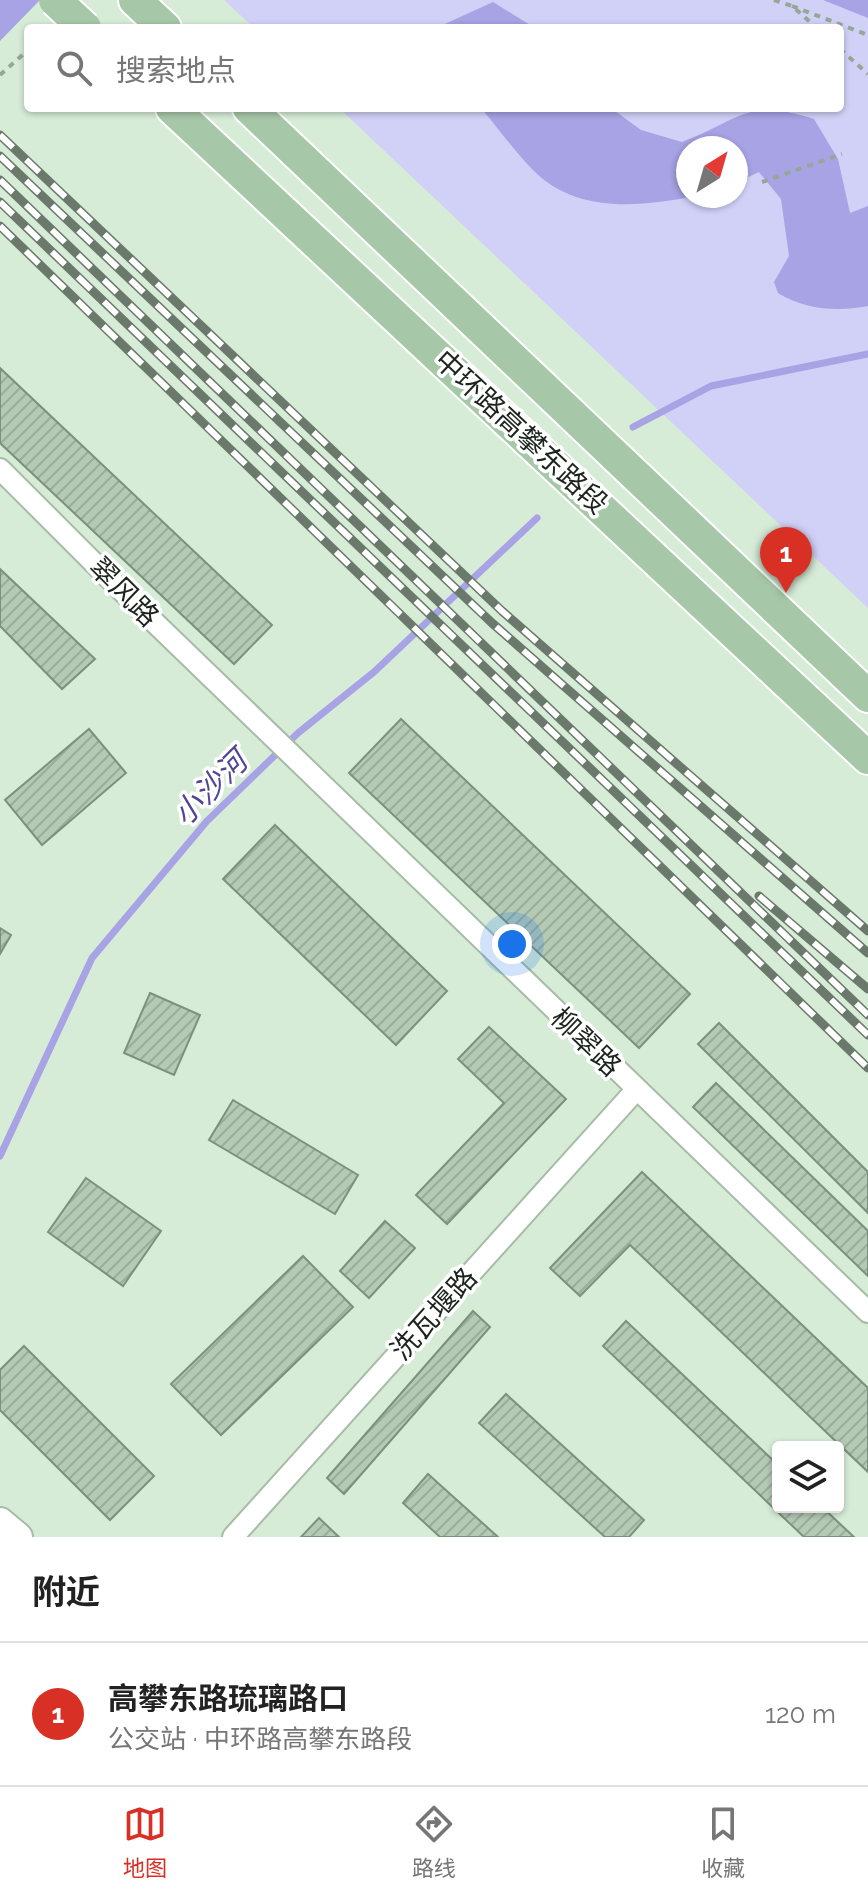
<!DOCTYPE html>
<html lang="zh">
<meta charset="utf-8">
<style>
:root{--surface:#fff;--page:#f2f2f2;--text:#222;--muted:#767676;--line:#e0e0e0;--accent:#d93025}
body{margin:0;font-family:Raleway,"Noto Sans SC",sans-serif;background:var(--page);color:var(--text)}
.controls{position:absolute;right:24px;bottom:24px;display:grid;overflow:hidden;border-radius:8px;box-shadow:0 2px 6px #0004}
.controls button{width:72px;height:72px;display:grid;place-items:center;padding:0;border:0;border-bottom:2px solid var(--line);background:var(--surface);color:var(--text);font:40px sans-serif}
.compass{position:absolute;left:676px;top:136px;width:72px;height:72px;border-radius:50%;background:var(--surface);box-shadow:0 2px 6px #0004;rotate:37deg}
.you{position:absolute;left:512px;top:944px;width:28px;height:28px;margin:-20px;border:6px solid #fff;border-radius:50%;background:#1a73e8;box-shadow:0 0 0 12px #1a73e833}
.badge{display:grid;place-items:center;width:52px;height:52px;border-radius:50%;background:var(--accent);color:#fff;font-size:26px;font-weight:700}
.pin{position:absolute;translate:-50% -66px;filter:drop-shadow(0 2px 4px #0008)}
.pin::after{content:'';position:absolute;top:42px;width:28px;height:24px;background:inherit;clip-path:polygon(0 0,100% 0,50% 100%)}
.list{margin:0;padding:0;list-style:none}
h2{display:flex;justify-content:space-between;align-items:center;height:104px;margin:0;padding:0 32px;font-size:34px}
h2 small{font-size:26px;font-weight:400;color:var(--muted)}
.list li{display:grid;grid-template-columns:52px 1fr auto;gap:24px;align-items:center;box-sizing:border-box;height:144px;padding:0 32px;border-top:2px solid var(--line)}
.list b{display:block;font-size:30px;white-space:nowrap}
.list p{margin:0;font-size:26px;white-space:nowrap;color:var(--muted)}
.list em{font-size:26px;font-style:normal;color:var(--muted)}
.icon{flex:none;width:44px;height:44px;fill:none;stroke:currentColor;stroke-width:2;stroke-linecap:round;stroke-linejoin:round}
.map{position:relative;flex:none;width:868px;height:1537px;overflow:hidden}
.search{position:absolute;background:var(--surface);box-shadow:0 2px 6px #0004;left:24px;right:24px;top:24px;height:88px;display:flex;align-items:center;gap:20px;box-sizing:border-box;padding:0 28px;border-radius:8px;color:var(--muted);font-size:30px}
.sheet{height:248px;background:var(--surface)}
nav{display:flex;justify-content:space-around;align-items:center;box-sizing:border-box;height:112px;border-top:2px solid var(--line);background:var(--surface);font-size:22px;color:var(--muted)}
nav a{display:grid;justify-items:center;gap:4px}
nav .on{color:var(--accent)}
.map>svg:first-child{display:block}
</style>
<div class="map">
<svg width="868" height="1537" viewBox="0 0 868 1537">
<defs>
<pattern id="building-hatch" width="6" height="6" patternUnits="userSpaceOnUse" patternTransform="scale(2)"><rect width="6" height="6" fill="#b4cab5"/><path d="M-1 1l2-2M0 6l6-6M5 7l2-2" fill="none" stroke="#9aad9b"/></pattern>
</defs>
<rect width="100%" height="100%" fill="#d6ecd7"/>
<path fill="#d1d0f7" fill-rule="evenodd" d="M224 0H868V608L339 108H840V28H254ZM688 148H736V196H688Z"/>
<path fill="#a7a3e4" d="M0 0H40L0 41Z
M823 0H868V18Z
M493 2 535 28H436Z
M481 108H611L641 130 682 142C742 119 747 97 814 119L838 159 850 213 868 206V306C838 312 805 310 778 293L774 282 789 256 781 199 759 172 736 183V148H688V196H695C640 207 576 214 533 170 514 151 498 128 481 108Z"/>
<g fill="none" stroke-linecap="round" stroke-linejoin="round">
<path stroke="#a7a3e4" stroke-width="7" d="M633 427 711 386 868 354
M0 1156 92 958 207 821 298 733 374 672 537 518"/>
</g>
<path fill="url(#building-hatch)" stroke="#7c917d" stroke-width="2" d="M0 368 272 625 234 664 0 443Z
M0 569 95 659 62 689 0 626Z
M401 719 690 994 639 1048 349 773Z
M89 729 126 773 42 845 5 800Z
M275 825 447 991 396 1045 223 879Z
M0 928 11 935 0 954Z
M150 993 200 1015 174 1075 124 1053Z
M719 1023 868 1172V1213L698 1044Z
M489 1027 566 1099 447 1224 416 1195 504 1103 458 1059Z
M716 1083 868 1231V1276L693 1107Z
M233 1100 358 1175 335 1214 209 1140Z
M642 1172 868 1388V1472L630 1245 580 1296 550 1268Z
M86 1178 161 1231 123 1286 48 1232Z
M385 1221 415 1248 369 1298 340 1271Z
M303 1256 353 1307 221 1435 171 1384Z
M473 1311 490 1327 344 1494 327 1478Z
M626 1321 778 1465V1507H822L854 1537H804L603 1346Z
M24 1346 154 1476 110 1520 0 1410V1370Z
M506 1394 644 1520 629 1537H605L479 1423Z
M428 1474 498 1537H440L403 1503Z
M319 1518 339 1537H301Z"/>
<g fill="none" stroke-linecap="round" stroke-linejoin="round">
<g stroke="#a6bca7" stroke-width="24">
<path id="street" d="M0 469 121 590 868 1312
M233 1537 636 1090"/>
</g>
<g stroke="#a6bca7" stroke-width="32">
<path id="secondary" d="M0 1522 18 1537"/>
</g>
<g stroke="#fff" stroke-width="36">
<path id="primary" d="M135 0 165 28
M172 108 868 758
M249 108 868 696"/>
</g>
<path stroke="#95a796" stroke-width="4" stroke-dasharray="6 6" stroke-linecap="butt" d="M774 0 792 6 817 28
M792 6 868 35
M840 49 868 74
M0 75 28 50
M762 182 842 154"/>
<use href="#street" stroke="#fff" stroke-width="20"/>
<use href="#secondary" stroke="#fff" stroke-width="28"/>
<use href="#primary" stroke="#a7c7a9" stroke-width="32"/>
<g stroke="#6a796b" stroke-width="9">
<path id="rail" d="M0 135 502 611 868 931
M0 156 492 623 868 953
M0 180 868 1015
M0 202 868 1035
M0 226 868 1068
M759 896 868 989"/>
</g>
<use href="#rail" stroke="#fff" stroke-width="6" stroke-dasharray="18" stroke-linecap="butt"/>
<g stroke="#fff" stroke-width="36" stroke-linecap="butt">
<path id="primary-bridge" d="M55 0 85 28"/>
</g>
<use href="#primary-bridge" stroke="#a7c7a9" stroke-width="32"/>
</g>
<g text-anchor="middle" dominant-baseline="central" stroke-width="7" stroke-linejoin="round" paint-order="stroke">
<g font-size="28" fill="#1c251d" stroke="#fff">
<text transform="translate(521 432) rotate(43)">中环路高攀东路段</text>
<text transform="translate(124 592) rotate(45)">翠风路</text>
<text transform="translate(586 1042) rotate(44)">柳翠路</text>
<text transform="translate(434 1314) rotate(-48)">洗瓦堰路</text>
</g>
<g font-size="30" font-style="italic" fill="#514694" stroke="#fff">
<text transform="translate(210 788) rotate(-45)">小沙河</text>
</g>
</g>
</svg>
<div class="controls">
<button><svg class="icon" aria-label="layers" viewBox="0 0 24 24"><path d="M12 4l9 5-9 5-9-5zM3 14l9 5 9-5"/></svg></button>
</div>
<svg class="compass" viewBox="-18 -18 36 36"><path d="M0-13l5 13h-10z" fill="#e53935"/><path d="M0 13l5-13h-10z" fill="#767676"/></svg>
<div class="you"></div>
<div class="pin badge" style="left:786px;top:593px">1</div>
<div class="search"><svg class="icon" aria-label="search" viewBox="0 0 24 24"><circle cx="10" cy="10" r="6"/><path d="M15 15l6 6"/></svg>搜索地点</div>
</div>
<section class="sheet">
<h2>附近<small></small></h2>
<ul class="list">
<li><span class="badge">1</span><div><b>高攀东路琉璃路口</b><p>公交站 · 中环路高攀东路段</p></div><em>120 m</em></li>
</ul>
</section>
<nav>
<a class="on"><svg class="icon" aria-label="map" viewBox="0 0 24 24"><path d="M3 6l6-2 6 2 6-2v14l-6 2-6-2-6 2zM9 4v14M15 6v14"/></svg>地图</a>
<a><svg class="icon" aria-label="directions" viewBox="0 0 24 24"><path d="M12 3l9 9-9 9-9-9zM9 14v-3h6M13 9l2 2-2 2"/></svg>路线</a>
<a><svg class="icon" aria-label="saved" viewBox="0 0 24 24"><path d="M7 4h10v16l-5-4-5 4z"/></svg>收藏</a>
</nav>
